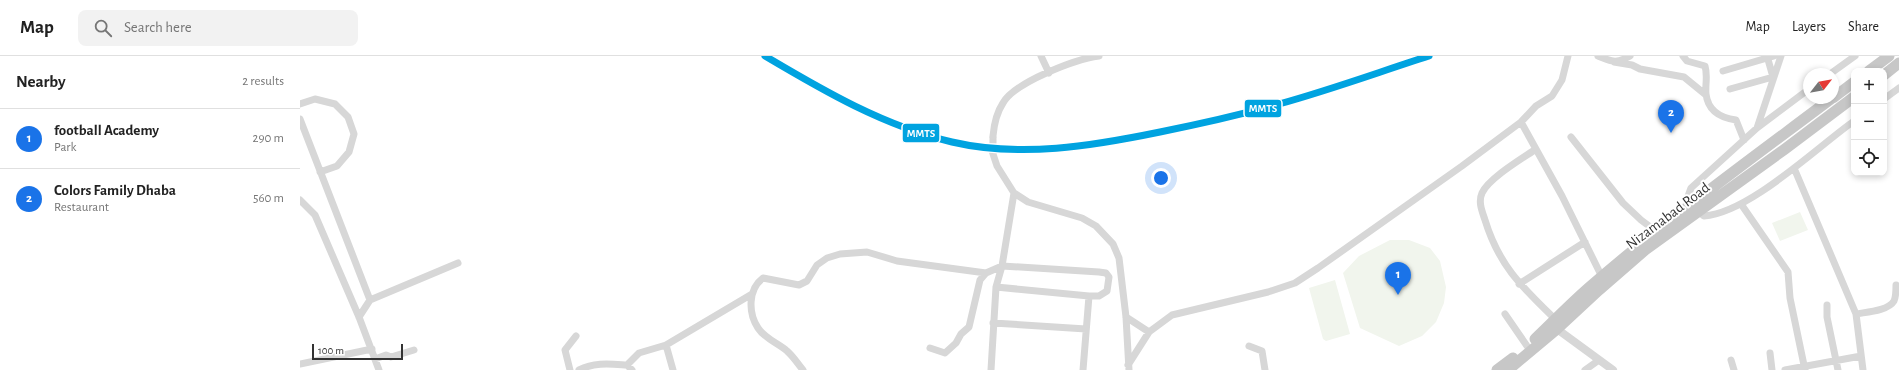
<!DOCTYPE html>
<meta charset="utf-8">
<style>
:root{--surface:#fff;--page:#f2f2f2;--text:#222;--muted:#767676;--line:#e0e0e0;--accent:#1a73e8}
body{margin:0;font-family:"Alegreya Sans",sans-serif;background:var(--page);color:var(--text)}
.controls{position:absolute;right:12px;top:12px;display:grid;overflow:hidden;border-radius:8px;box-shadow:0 2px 6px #0003}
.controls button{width:36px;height:36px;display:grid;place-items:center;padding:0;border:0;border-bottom:1px solid var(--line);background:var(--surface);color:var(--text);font:20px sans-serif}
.compass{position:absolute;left:1503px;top:12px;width:36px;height:36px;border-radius:50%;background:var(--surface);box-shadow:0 2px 6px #0003;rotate:59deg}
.scale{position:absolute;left:12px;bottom:10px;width:91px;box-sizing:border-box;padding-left:4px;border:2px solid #333;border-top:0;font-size:11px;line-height:14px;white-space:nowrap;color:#333;-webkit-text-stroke:3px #fff;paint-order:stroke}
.you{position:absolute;left:861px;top:122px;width:14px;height:14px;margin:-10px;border:3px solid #fff;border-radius:50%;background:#1a73e8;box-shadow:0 0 0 6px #1a73e833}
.badge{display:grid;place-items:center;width:26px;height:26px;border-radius:50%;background:var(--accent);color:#fff;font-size:13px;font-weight:700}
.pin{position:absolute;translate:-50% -33px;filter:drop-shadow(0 1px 2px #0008)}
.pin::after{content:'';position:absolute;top:21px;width:14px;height:12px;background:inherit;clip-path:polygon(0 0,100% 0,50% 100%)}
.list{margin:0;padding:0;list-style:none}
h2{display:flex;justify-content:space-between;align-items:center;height:52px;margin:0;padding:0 16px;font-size:17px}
h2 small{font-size:13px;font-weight:400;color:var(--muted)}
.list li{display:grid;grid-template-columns:26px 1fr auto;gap:12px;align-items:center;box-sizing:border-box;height:60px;padding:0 16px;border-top:1px solid var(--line)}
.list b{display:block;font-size:15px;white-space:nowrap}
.list p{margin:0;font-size:13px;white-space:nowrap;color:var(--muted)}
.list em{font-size:13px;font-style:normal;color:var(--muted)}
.icon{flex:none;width:22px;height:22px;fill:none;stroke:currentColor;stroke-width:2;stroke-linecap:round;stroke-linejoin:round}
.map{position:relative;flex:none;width:1599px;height:314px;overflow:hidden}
header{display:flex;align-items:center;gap:24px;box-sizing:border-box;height:56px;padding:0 20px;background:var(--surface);border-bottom:1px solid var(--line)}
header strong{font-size:19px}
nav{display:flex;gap:22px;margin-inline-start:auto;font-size:14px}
.search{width:280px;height:36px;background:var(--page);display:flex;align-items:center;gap:10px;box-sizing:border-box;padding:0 14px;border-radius:8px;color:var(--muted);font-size:15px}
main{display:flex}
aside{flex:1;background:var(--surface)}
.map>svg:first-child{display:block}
</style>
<header>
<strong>Map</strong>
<div class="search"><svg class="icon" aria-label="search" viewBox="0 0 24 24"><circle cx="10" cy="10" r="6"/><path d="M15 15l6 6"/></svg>Search here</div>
<nav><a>Map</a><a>Layers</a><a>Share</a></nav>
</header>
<main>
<aside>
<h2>Nearby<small>2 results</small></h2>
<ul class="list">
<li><span class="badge">1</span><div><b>football Academy</b><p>Park</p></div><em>290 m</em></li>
<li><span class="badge">2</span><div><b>Colors Family Dhaba</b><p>Restaurant</p></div><em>560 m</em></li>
</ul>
</aside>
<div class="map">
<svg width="1599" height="314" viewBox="0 0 1599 314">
<rect width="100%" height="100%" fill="#fff"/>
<path fill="#f1f5ed" d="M1500 156 1508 174 1480 185 1472 167Z
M1090 184H1109L1130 192 1140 205 1146 231 1144 247 1136 266 1122 280 1099 290 1060 272 1043 217 1059 200Z
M1035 224 1050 278 1026 285 1023 283 1009 232Z"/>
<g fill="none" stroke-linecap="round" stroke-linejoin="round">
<path stroke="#d6d6d6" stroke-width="7" stroke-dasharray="7 3.5" stroke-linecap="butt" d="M693 98V80"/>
<path stroke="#d7d7d7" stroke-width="7" d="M741 0 749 17
M1298 0C1313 6 1316 8 1330 0
M1383 0 1387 5 1405 10C1408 20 1405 28 1406 38 1408 55 1421 62 1436 64L1444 84
M1314 6 1332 9 1340 13 1384 21 1406 39
M1423 15 1474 0
M1530 18 1555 0
M1430 33 1473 21 1467 0
M1584 43 1599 32
M0 48 15 43 35 48 48 61 54 78 49 96 37 110 20 116
M0 63 70 244
M1221 66 1262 140 1302 221
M1457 72 1481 0
M693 80C694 69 697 56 703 47 715 26 776 3 799 0
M1271 81 1323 147 1341 164 1357 176
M1236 93C1223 102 1189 122 1182 137 1178 146 1182 155 1185 164 1199 210 1222 231 1256 264
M693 98 697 110 714 137 728 146 782 162 796 170 813 188 819 202 826 261 829 314
M1494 112 1556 258 1563 314
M0 144 15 159 59 261 79 314
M1441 148 1488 216 1490 242 1505 314
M1388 152 1387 143 1391 132 1457 72 1509 33
M1398 155 1404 160C1449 157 1516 92 1554 65
M1219 228 1285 186
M1527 249V261L1538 314
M1205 258 1227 290
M1556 258C1566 256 1588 255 1594 245 1596 241 1596 234 1596 229
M59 261 70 244 158 207
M826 261 849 276 828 309
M693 267 786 273
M849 276 872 259 968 236 995 227 1018 212 1162 110 1221 66 1236 50 1252 40 1262 24 1268 0
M366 289 373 314
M949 290 962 295 965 314
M630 292 645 297 656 287 661 278 669 271 680 224 686 217
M1470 297 1472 314
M75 303 86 299 91 301 114 294
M1431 304 1434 314
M0 308 72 293
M327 309 339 297 366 289 452 238
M270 314 265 294 276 280
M279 314C295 306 310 308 327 309L332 314
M503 314C498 308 493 300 487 295 478 287 465 283 458 272 448 257 448 233 463 222L499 229 507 225 517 209 527 202 540 198 567 196 597 205 686 217 702 210 799 216 806 217 809 221 807 235 799 240H789L696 231
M691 314 696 231 702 210 714 137
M783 314 789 240
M1285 314 1299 304
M1485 314 1561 300"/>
<path stroke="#d7d7d7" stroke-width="8" d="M1257 273 1313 314"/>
<path stroke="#c7c7c7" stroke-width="11" d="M1569 15 1589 0
M1584 19 1599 7
M1533 42 1554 26
M1235 283C1254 265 1272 246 1292 229 1369 162 1451 103 1532 42
M1197 314 1213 302
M1208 314 1257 273 1299 234 1345 194 1485 93 1554 41"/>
<g stroke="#fff" stroke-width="10">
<path id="rail-1" d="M465 0C524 35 584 70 652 86 721 102 792 90 860 76 900 68 940 59 979 48 1030 34 1079 16 1129 0"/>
</g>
<use href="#rail-1" stroke="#00a3e0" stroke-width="7"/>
</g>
<g text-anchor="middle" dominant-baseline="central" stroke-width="4" stroke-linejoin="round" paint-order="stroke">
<g font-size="15" fill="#333" stroke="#fff">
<text transform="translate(1368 160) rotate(-37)">Nizamabad Road</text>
</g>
</g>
<g stroke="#fff" stroke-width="1.5">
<rect x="944" y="43" width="38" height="19" rx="4" fill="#00a3e0"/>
<rect x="602" y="67" width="38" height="20" rx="4" fill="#00a3e0"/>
</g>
<g font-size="11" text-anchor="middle" font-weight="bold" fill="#fff">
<text x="963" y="56">MMTS</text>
<text x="621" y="81">MMTS</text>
</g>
</svg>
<div class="controls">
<button>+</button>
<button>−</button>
<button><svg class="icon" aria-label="locate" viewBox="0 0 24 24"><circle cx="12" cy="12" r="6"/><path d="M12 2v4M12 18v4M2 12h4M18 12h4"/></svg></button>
</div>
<svg class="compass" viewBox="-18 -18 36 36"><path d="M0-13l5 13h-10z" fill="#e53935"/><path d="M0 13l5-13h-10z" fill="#767676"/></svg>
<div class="scale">100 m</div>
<div class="you"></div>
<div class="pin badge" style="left:1098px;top:239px">1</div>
<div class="pin badge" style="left:1371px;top:77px">2</div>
</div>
</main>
